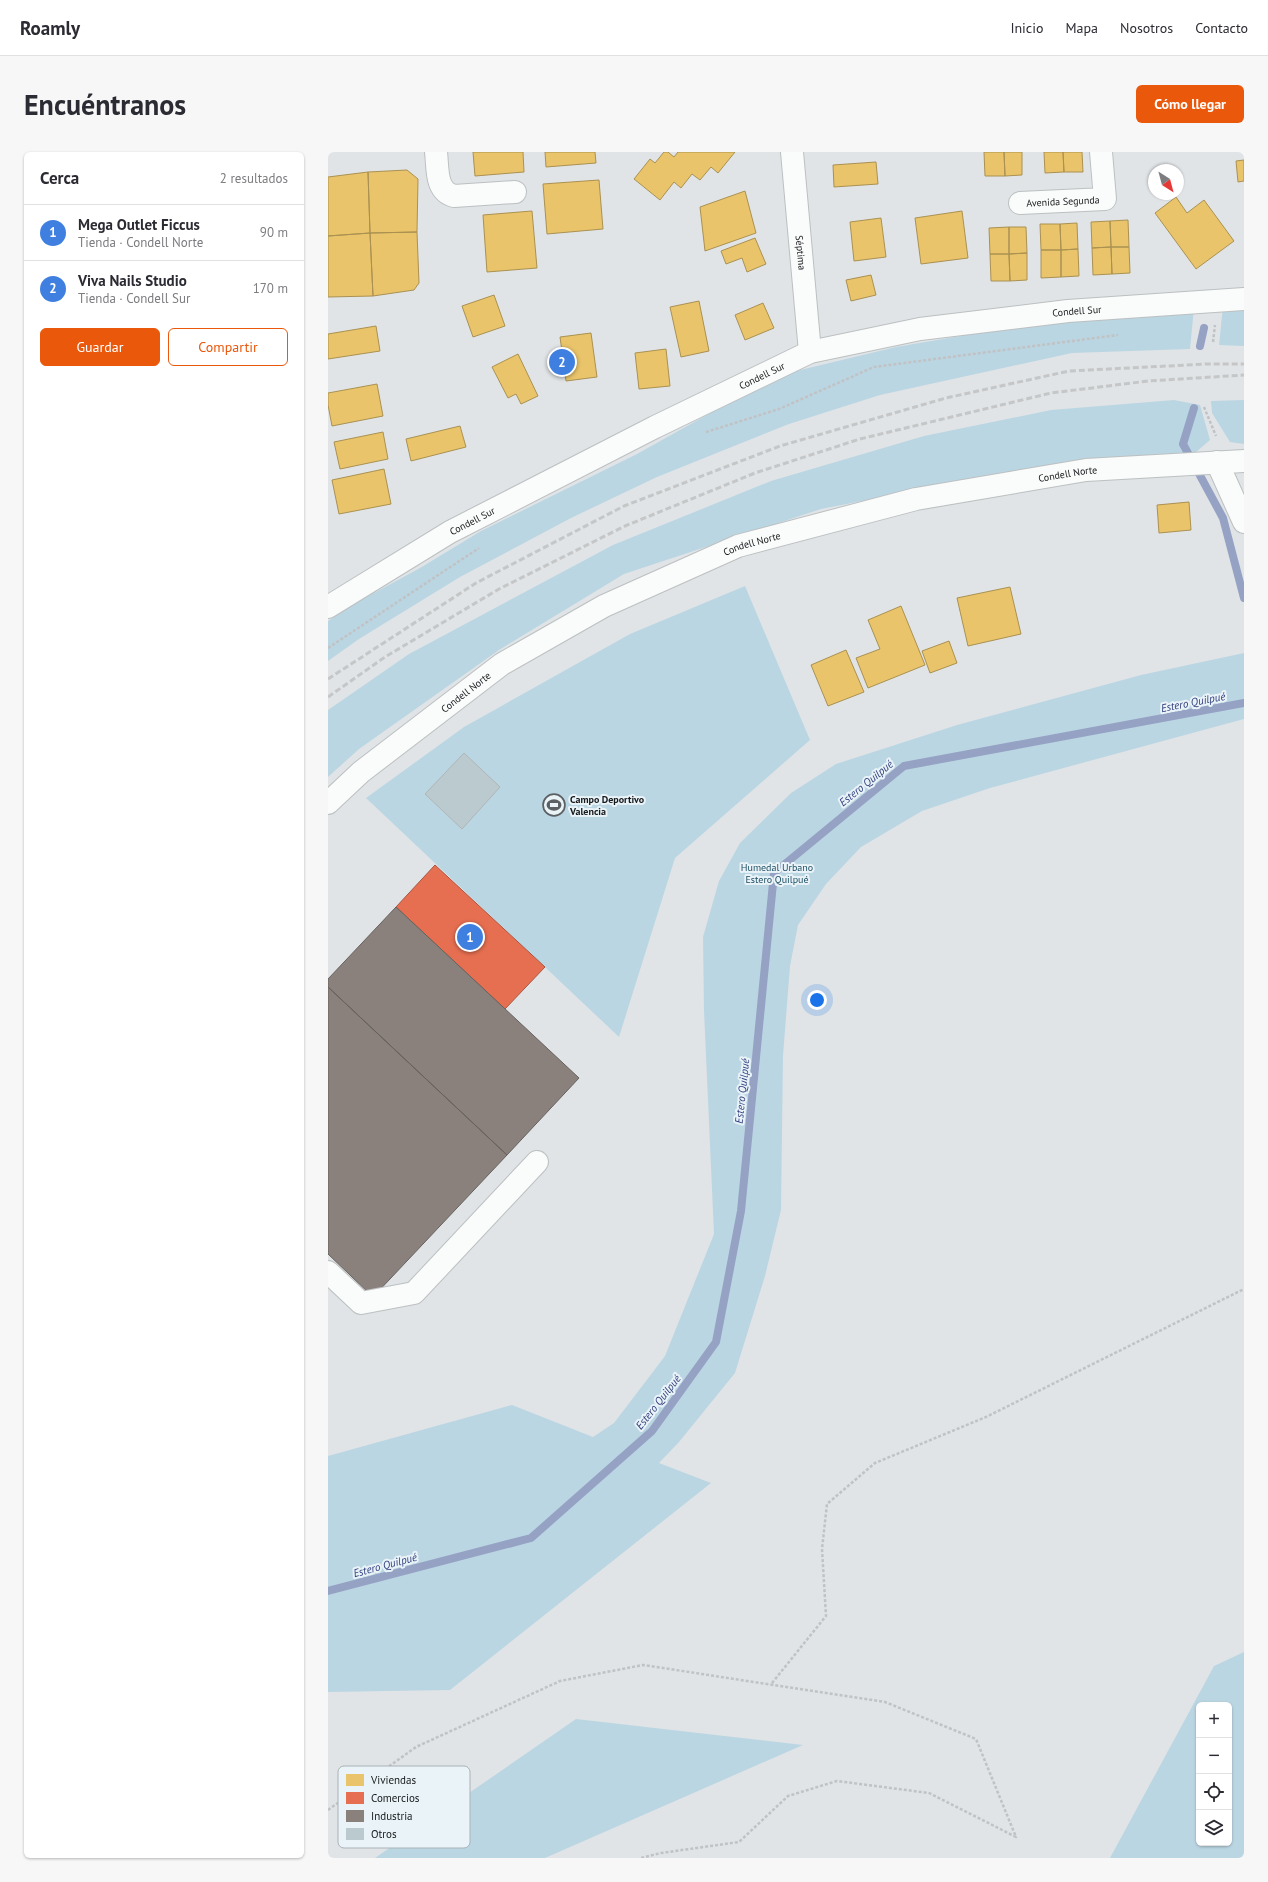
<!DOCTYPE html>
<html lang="es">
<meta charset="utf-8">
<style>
:root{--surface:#fff;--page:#f7f7f7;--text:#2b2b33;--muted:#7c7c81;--line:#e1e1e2;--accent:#ea580c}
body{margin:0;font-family:"PT Sans",sans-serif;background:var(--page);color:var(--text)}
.controls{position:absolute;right:12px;bottom:12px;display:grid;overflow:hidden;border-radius:6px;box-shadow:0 1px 3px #0004}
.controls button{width:36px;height:36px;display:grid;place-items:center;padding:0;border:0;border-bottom:1px solid var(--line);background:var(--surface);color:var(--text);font:20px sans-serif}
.compass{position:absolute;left:820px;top:12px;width:36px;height:36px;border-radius:50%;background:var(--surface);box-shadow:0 1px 3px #0004;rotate:144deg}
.you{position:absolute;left:489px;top:848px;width:14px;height:14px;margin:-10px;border:3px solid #fff;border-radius:50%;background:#1a73e8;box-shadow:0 0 0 6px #1a73e833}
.badge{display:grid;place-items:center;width:26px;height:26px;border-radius:50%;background:var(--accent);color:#fff;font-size:13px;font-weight:700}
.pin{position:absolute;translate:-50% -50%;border:2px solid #fff;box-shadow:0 1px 4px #0006}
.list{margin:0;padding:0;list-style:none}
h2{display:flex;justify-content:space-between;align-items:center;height:52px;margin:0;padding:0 16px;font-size:17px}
h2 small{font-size:13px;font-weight:400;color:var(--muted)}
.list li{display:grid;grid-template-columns:26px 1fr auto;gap:12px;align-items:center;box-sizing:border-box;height:56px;padding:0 16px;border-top:1px solid var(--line)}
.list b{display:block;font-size:15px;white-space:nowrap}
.list p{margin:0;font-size:13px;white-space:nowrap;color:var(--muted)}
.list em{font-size:13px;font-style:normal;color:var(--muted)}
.actions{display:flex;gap:8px;padding:12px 16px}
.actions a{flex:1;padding:9px 0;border:1px solid var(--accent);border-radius:6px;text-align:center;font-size:14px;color:var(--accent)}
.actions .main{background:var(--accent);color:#fff}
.icon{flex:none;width:22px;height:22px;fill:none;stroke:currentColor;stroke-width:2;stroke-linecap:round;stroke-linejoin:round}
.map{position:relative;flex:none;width:916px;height:1706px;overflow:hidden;border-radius:6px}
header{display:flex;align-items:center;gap:24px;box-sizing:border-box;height:56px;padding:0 20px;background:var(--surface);border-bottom:1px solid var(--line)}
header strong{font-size:19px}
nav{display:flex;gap:22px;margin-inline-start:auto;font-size:14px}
.intro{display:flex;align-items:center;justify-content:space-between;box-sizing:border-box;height:96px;padding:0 24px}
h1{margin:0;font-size:28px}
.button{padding:10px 18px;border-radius:6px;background:var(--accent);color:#fff;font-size:14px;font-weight:700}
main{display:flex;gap:24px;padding:0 24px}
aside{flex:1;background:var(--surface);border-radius:6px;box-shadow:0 1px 3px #0004}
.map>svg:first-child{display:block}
</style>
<header>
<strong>Roamly</strong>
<nav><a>Inicio</a><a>Mapa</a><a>Nosotros</a><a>Contacto</a></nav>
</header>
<div class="intro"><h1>Encuéntranos</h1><a class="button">Cómo llegar</a></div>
<main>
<aside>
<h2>Cerca<small>2 resultados</small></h2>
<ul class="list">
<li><span class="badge" style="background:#3f7fe0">1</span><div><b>Mega Outlet Ficcus</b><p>Tienda · Condell Norte</p></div><em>90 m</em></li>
<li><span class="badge" style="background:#3f7fe0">2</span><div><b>Viva Nails Studio</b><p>Tienda · Condell Sur</p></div><em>170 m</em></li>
</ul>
<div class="actions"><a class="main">Guardar</a><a>Compartir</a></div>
</aside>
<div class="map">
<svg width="916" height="1706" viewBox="0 0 916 1706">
<rect width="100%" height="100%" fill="#e0e4e6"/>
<path fill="#bbd6e3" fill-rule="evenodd" d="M895 154H916V194L891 193Z
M866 156 862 197 744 201 552 243 461 272 329 325 243 366 132 425 31 487 0 509V469L22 454 92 416 153 379 309 302 386 259 468 219 568 195 656 180 782 161Z
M846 248 872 253 882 288 867 301 715 314 493 357 296 422 171 498 31 597 0 625V558L81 502 285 393 443 329 596 284 723 258Z
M916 248V292L902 290 884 261 883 249Z
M417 434 482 588 347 706 291 885 38 646 136 575 302 482Z
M916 501V567L662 636 594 659 533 695 498 732 470 773 462 814 455 904 453 1058 437 1124 407 1221 351 1290 331 1311 383 1331 122 1538 0 1540V1304L184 1253 265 1285 286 1271 337 1204 386 1082 376 859 375 785 391 729 412 691 463 641 508 612 629 573 813 523Z
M916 1500V1706H782L886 1514ZM871 1553H901V1691H871Z
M248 1567 475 1593 217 1706H47Z"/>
<path fill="#e9c46a" stroke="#aa9152" d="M145 0H195L196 20 147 24Z
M217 0H267L268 11 218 15Z
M336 0H340L346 5 350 0H407L390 21 383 15 372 28 364 22 353 36 346 30 332 48 306 27 322 7 327 11Z
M656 0H676L677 24H657Z
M676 0H694V23L677 24Z
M716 0H735L736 20 717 21Z
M735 0H754L755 20H736Z
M916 8V29L910 30 908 9Z
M548 10 550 32 506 35 505 13Z
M79 18 90 27 89 80 42 81 40 20Z
M40 20 42 81 0 84V25Z
M271 28 275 77 219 82 215 32Z
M417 39 428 81 377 99 372 55Z
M848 45 859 61 876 48 906 89 868 117 827 61Z
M204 59 209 116 159 120 155 63Z
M634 59 640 106 593 112 587 66Z
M553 66 558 105 526 109 522 70Z
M800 68 801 95H783L782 69Z
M782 69 783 95 764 96 763 70Z
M749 71 750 97 733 98 732 72Z
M712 72H732L733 98H713Z
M681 75H698L699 101 681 102Z
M681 75V102H662L661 76Z
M89 80 91 131 86 138 45 144 42 81Z
M42 81 45 144 0 145V84Z
M427 86 438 112 419 120 414 106 398 112 393 99Z
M783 95H801L802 121 784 122Z
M783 95 784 122 765 123 764 96Z
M750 97 751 124 733 125V98Z
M713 98H733V125L713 126Z
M699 101V128L682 129 681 102Z
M662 102H681L682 129H663Z
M543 123 548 143 523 149 518 128Z
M166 143 177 174 145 185 134 154Z
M371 149 381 199 353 205 342 155Z
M435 151 446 176 417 188 407 163Z
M48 174 52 199 0 207V182Z
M263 181 269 225 238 229 232 185Z
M338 197 342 234 311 237 307 201Z
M190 202 210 244 193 252 188 242 180 246 164 215Z
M49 232 55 264 4 274 0 253V241Z
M132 274 138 295 83 309 78 287Z
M55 280 60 307 12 317 6 290Z
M56 317 63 352 11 362 4 328Z
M861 350 863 378 831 381 829 353Z
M682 435 693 482 640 494 629 446Z
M573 454 597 513 540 536 528 506 552 497 540 468Z
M621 489 629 511 602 521 594 499Z
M518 498 536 540 500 554 483 513Z"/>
<path fill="#e76f51" stroke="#a85541" d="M107 713 217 815 177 857 68 755Z"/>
<path fill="#8a817c" stroke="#67625f" d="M68 755 251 926 179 1003 0 835V827Z
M0 835 179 1003 45 1145 0 1102Z"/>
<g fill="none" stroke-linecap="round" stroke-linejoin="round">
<path stroke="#96a2c4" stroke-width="8" d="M872 194 876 176
M866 256 855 292 895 366 916 446
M0 1439 203 1386 324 1279 388 1190 413 1059 446 721 576 614 916 551"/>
</g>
<path fill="#bacace" stroke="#b1b5b6" d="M136 601 172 635 134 677 97 642Z"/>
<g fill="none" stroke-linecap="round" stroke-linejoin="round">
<g stroke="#bcc0c1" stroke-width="24">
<g id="minor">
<path d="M108 0C110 16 107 39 126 44L187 40"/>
<path id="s1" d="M464 0 482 200"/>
<path id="s2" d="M692 51 777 47 773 0"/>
<path d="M889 310 916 370"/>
<path id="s3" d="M0 455 122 380 327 275 482 200 592 177 740 159 916 147"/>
<path id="s4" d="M0 651 33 620 174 512 276 454 410 394 588 347 758 318 916 309"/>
<path d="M0 1120 33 1151 86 1141 209 1010"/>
</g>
</g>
<path stroke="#c0c2c4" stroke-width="2.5" stroke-dasharray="3 2" stroke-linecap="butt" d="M885 190 887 173
M876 255 888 284
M378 280 451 257 546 215 790 183
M0 496 151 396
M444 1531 498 1464 494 1397 499 1352 547 1311 658 1265 916 1137
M0 1658 88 1595 232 1529 315 1513 557 1550 648 1587 688 1685 601 1641 509 1629 460 1644 411 1690 333 1701 313 1706"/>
<use href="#minor" stroke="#fafbfb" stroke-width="22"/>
<path stroke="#c5c6c7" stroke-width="3" stroke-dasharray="6 3" stroke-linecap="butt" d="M0 527 148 431 296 354 452 294 618 246 741 219 879 212H916
M0 545 57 505 171 437 297 374 427 321 532 287 723 241 820 229 916 223"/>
</g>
<defs>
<g id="stadium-ring" transform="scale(1.15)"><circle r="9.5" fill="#e9f3f8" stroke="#5d6062" stroke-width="1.5"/><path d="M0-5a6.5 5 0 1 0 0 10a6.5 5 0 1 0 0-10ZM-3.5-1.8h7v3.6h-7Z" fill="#5d6062"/></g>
</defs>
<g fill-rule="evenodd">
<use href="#stadium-ring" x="226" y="653"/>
</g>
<g text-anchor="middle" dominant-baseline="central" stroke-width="4" stroke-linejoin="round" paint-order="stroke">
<g font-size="10" fill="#16191b" stroke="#e9f3f8">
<text stroke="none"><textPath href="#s2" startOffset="43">Avenida Segunda</textPath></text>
<text stroke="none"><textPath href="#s1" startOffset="101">Séptima</textPath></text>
<text stroke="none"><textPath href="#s3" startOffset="816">Condell Sur</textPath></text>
<text stroke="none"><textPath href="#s3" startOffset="492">Condell Sur</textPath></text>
<text stroke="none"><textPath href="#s4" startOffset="825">Condell Norte</textPath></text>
<text stroke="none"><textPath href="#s3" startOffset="168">Condell Sur</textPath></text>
<text stroke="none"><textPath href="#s4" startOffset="501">Condell Norte</textPath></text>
<text stroke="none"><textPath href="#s4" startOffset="177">Condell Norte</textPath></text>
</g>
<g font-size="10" font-weight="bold" fill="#16191b" stroke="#e9f3f8" text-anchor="start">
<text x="242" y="647">Campo Deportivo<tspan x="242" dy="12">Valencia</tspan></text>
</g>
<g font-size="10" fill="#1c4d62" stroke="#e9f3f8">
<text x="449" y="715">Humedal Urbano<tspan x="449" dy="12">Estero Quilpué</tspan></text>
</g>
<g font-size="11" font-style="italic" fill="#303f7d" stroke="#e9f3f8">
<text transform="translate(865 550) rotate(-11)">Estero Quilpué</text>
<text transform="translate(538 631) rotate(-39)">Estero Quilpué</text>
<text transform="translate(414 939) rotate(-84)">Estero Quilpué</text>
<text transform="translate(330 1250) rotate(-52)">Estero Quilpué</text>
<text transform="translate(57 1413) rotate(-15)">Estero Quilpué</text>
</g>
</g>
<rect x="10" y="1614" width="132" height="82" rx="6" fill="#e9f3f8" stroke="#aab2b6" stroke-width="1"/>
<rect x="18" y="1622" width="18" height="12" fill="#e9c46a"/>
<rect x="18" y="1640" width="18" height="12" fill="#e76f51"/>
<rect x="18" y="1658" width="18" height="12" fill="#8a817c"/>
<rect x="18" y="1676" width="18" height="12" fill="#bacace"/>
<g font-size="11" fill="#16191b">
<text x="43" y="1632">Viviendas</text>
<text x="43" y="1650">Comercios</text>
<text x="43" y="1668">Industria</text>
<text x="43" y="1686">Otros</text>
</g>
</svg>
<div class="controls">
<button>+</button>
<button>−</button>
<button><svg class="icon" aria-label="locate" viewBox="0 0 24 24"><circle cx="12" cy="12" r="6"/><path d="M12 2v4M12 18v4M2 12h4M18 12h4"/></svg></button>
<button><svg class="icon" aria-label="layers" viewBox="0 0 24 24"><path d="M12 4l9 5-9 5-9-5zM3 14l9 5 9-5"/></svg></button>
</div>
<svg class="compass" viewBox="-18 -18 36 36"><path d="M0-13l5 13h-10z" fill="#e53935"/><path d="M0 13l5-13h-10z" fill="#7c7c81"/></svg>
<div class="you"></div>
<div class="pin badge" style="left:142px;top:785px;background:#3f7fe0">1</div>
<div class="pin badge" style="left:234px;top:210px;background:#3f7fe0">2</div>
</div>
</main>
